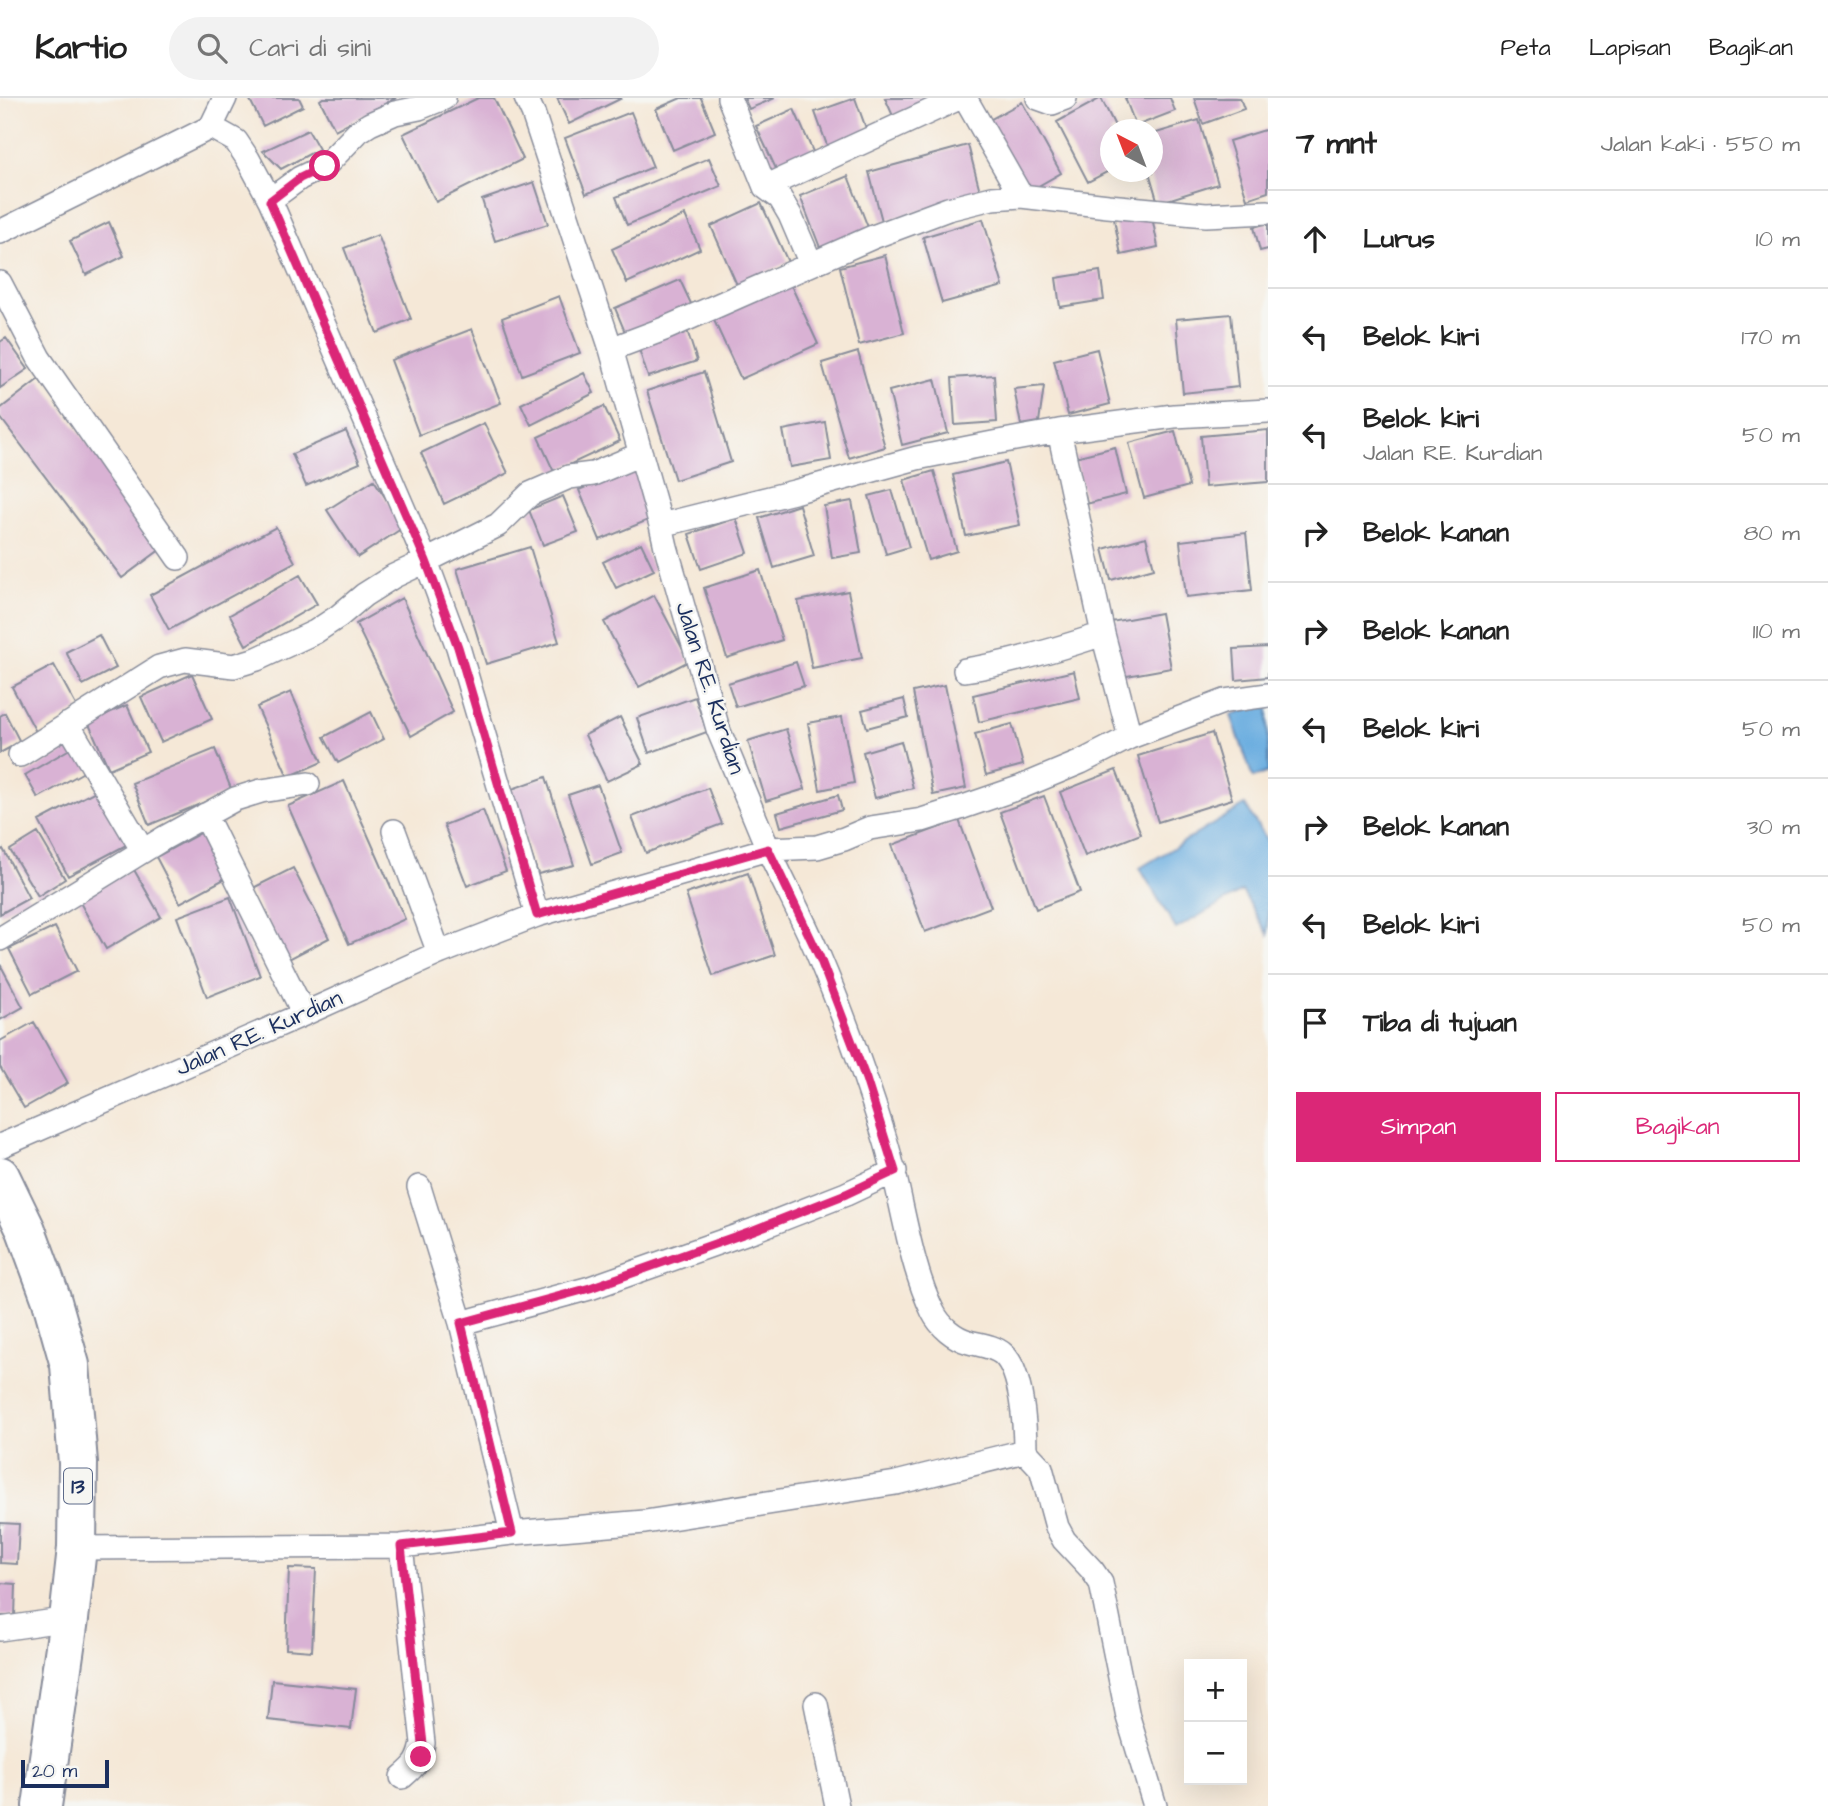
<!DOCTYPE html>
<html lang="id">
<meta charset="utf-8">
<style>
:root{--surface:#fff;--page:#f2f2f2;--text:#222;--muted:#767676;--line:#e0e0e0;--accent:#db2777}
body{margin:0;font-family:"Architects Daughter",sans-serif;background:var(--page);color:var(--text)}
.controls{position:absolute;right:21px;bottom:21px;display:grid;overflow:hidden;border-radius:0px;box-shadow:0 7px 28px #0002}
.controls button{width:63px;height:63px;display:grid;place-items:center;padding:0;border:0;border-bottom:2px solid var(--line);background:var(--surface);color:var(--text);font:35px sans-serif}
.compass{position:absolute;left:1100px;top:21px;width:63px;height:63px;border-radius:50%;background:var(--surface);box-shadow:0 7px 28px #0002;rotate:318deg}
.scale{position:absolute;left:21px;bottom:18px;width:88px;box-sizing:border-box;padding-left:7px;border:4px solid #1b2f5e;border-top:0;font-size:19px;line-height:24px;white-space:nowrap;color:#1b2f5e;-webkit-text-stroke:5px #f6f6f2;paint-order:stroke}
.stop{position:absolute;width:21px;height:21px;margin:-16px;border:5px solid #db2777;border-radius:50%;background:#fff}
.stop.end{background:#db2777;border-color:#fff;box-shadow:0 2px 7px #0008}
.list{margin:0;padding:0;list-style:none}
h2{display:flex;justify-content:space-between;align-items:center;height:91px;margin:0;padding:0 28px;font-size:30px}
h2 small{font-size:23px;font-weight:400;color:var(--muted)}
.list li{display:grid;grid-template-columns:46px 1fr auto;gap:21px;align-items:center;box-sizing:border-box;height:98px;padding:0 28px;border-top:2px solid var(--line)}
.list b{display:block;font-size:26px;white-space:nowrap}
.list p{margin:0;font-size:23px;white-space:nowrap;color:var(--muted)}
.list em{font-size:23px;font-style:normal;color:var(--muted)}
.actions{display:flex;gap:14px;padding:21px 28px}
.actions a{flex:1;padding:16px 0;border:2px solid var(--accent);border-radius:0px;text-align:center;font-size:24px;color:var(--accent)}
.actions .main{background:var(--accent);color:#fff}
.icon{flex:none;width:38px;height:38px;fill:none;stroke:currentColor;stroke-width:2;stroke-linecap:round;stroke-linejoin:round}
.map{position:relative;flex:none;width:1268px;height:1708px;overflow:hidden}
header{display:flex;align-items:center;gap:42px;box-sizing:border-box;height:98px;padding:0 35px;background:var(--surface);border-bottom:2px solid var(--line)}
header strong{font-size:33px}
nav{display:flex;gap:38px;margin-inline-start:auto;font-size:24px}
.search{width:490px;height:63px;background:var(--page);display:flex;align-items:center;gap:18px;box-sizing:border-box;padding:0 24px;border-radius:38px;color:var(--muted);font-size:26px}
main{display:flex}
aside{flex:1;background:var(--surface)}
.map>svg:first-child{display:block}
</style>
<header>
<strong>Kartio</strong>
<div class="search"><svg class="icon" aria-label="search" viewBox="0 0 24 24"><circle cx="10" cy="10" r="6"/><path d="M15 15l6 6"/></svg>Cari di sini</div>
<nav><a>Peta</a><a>Lapisan</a><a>Bagikan</a></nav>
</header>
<main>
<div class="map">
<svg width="1268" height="1708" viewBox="0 0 1268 1708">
<rect width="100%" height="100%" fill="#f6f6f2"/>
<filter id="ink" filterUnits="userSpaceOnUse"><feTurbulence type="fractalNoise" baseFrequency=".0143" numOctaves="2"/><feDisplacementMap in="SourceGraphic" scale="14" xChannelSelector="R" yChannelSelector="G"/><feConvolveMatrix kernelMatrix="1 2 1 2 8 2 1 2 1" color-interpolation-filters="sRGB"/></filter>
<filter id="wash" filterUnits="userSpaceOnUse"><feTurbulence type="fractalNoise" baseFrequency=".00686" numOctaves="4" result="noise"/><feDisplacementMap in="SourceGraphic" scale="28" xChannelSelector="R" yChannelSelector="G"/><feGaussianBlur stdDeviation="1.57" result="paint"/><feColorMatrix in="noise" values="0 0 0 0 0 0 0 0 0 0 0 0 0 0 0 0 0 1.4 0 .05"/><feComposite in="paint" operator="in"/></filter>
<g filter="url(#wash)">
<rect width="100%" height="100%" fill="#f5e8d7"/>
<path fill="#6caee0" stroke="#446e9f" stroke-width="2" d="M1268 603V674L1253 680 1231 617Z
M1245 707 1268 745V836L1242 793 1176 831 1140 770Z"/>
<g id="blocks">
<path fill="#d9b2d4" d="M249 0H299L303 8 263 28Z
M323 0H396L335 32 320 2Z
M478 0H494L523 61 436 104 403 36Z
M557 0H622L569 26Z
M681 0H701L715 34 673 52 656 11Z
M744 0H775L749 11Z
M855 0 868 36 828 50 815 14Z
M885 0H937L893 18Z
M1101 0 1117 32H1111V72L1088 84 1057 24Z
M1125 0H1170L1175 13 1136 28Z
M1194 0H1240L1244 11 1203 26Z
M1022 4 1061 75 1026 95 986 24Z
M794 11 814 56 777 73 756 28Z
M631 14 653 69 586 96 565 40Z
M1199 22 1218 86 1158 105 1149 74H1153V36Z
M1268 31V94L1247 101 1229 43Z
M308 32 319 51 281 71 263 53Z
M968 47 981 97 882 123 869 74Z
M709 60 721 88 627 127 616 99Z
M848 78 869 132 821 152 800 98Z
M534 84 548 126 495 143 482 102Z
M761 105 788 164 737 187 711 128Z
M1151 114 1158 149 1121 157 1114 121Z
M685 117 700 151 627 185 612 151Z
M983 121 1003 188 942 205 923 139Z
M109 124 124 158 86 177 70 143Z
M1268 125V151L1260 153 1254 129Z
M378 137 411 221 377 235 344 150Z
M885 157 904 235 859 247 840 169Z
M1100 173 1104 202 1060 209 1056 180Z
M680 182 693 210 627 239 615 210Z
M789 183 818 246 741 281 712 218Z
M559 198 580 255 522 277 502 220Z
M1231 216 1238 289 1183 295 1176 221Z
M686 229 697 263 648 279 637 245Z
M472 231 501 305 419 337 391 262Z
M6 240 28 271 0 290V244Z
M1097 251 1110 306 1068 317 1054 262Z
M858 254 885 349 849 360 822 265Z
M704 274 731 364 675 382 647 293Z
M584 275 594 295 531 327 521 306Z
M994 277 997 324 955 327 952 280Z
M39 281 165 448 122 480 0 319V311Z
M935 281 948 335 902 347 889 293Z
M1044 288 1039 324 1021 327 1014 291Z
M604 308 620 343 554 374 538 339Z
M825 324 831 362 790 369 783 332Z
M484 325 508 375 444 406 421 355Z
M1268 332V384L1205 389 1201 338Z
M346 333 360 365 306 388 292 356Z
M1175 333 1189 388 1144 400 1129 345Z
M1115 349 1126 396 1086 406 1075 359Z
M1006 364 1020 427 966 438 953 377Z
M637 367 658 418 600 442 579 392Z
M934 373 957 453 928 462 904 382Z
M374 382 404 429 358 459 327 412Z
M892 392 909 449 886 456 869 398Z
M563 398 578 434 543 447 529 412Z
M852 403 861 455 832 460 824 408Z
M799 407 814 458 774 470 759 420Z
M736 420 748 455 701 471 689 436Z
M276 429 295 464 169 532 150 497Z
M1246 435 1252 492 1186 499 1180 443Z
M1146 439 1154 470 1111 482 1103 451Z
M641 445 654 472 616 490 603 464Z
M530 449 559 544 486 566 457 471Z
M760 472 782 542 727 560 704 490Z
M300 477 317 506 246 547 230 517Z
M848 493 862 560 812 570 798 503Z
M654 497 689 563 639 589 604 524Z
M402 500 453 614 411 638 356 526Z
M1161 515 1171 570 1121 579 1111 524Z
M99 537 116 570 83 587 66 554Z
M1268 549V579L1236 582 1234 551Z
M796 564 804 588 736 609 728 585Z
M54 567 78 611 36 634 12 589Z
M1074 573 1080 600 979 624 973 597Z
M192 576 212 621 161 644 141 599Z
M945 587 966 690 933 697 913 594Z
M291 594 322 664 288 679 257 609Z
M695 599 707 634 649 655 637 620Z
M904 601 908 619 867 630 862 612Z
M127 607 148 654 109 671 88 624Z
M371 614 384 641 338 665 324 639Z
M5 615 20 644 0 655V618Z
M620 619 643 666 607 683 585 637Z
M842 619 854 685 820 692 808 625Z
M1012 626 1023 667 986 677 975 636Z
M786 631 805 691 766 703 748 643Z
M1212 635 1232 701 1158 724 1138 658Z
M901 643 913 690 875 700 863 654Z
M75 648 89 671 38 700 25 677Z
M215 651 232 693 149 727 132 685Z
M1116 672 1141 736 1085 758 1060 694Z
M546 679 574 767 538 776 509 692Z
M344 683 405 821 349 846 288 708Z
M598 687 622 755 592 766 568 697Z
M101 690 130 745 68 778 39 723Z
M708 690 722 726 646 755 632 719Z
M838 697 842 712 781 729 777 715Z
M1044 698 1080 794 1036 811 1000 714Z
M483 712 506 773 467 788 444 727Z
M959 722 991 809 925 834 892 747Z
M204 733 228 779 180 805 156 759Z
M38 735 65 781 38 798 10 752Z
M3 751 29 800 0 816V753Z
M133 770 161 819 106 851 78 801Z
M293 770 329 840 287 862 251 791Z
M748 775 775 857 713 878 686 796Z
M230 799 260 878 207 899 177 819Z
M55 829 77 873 32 896 9 851Z
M0 866 23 909 0 922Z
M34 924 68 985 24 1010 0 969V943Z
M0 1425 19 1426 17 1466 0 1465Z
M289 1470 316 1471 312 1553 286 1551Z
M0 1485 16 1486 15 1518H0Z
M272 1582 356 1591 351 1631 268 1622Z"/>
</g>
</g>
<g filter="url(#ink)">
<use href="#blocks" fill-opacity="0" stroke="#888c9a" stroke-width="2"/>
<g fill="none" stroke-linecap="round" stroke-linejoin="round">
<g stroke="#888c9a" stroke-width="26">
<path id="minor" d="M729 0 765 89 959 0
M965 0 1021 98
M1038 0 1052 5 1065 0
M765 89 780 100 790 117 811 166
M270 102 300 80 325 68 359 33 370 26 395 15 419 10 444 0
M0 134 211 29 225 0
M0 185 39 260 178 460
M611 251 664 231 873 139 948 111 992 100 1021 98 1108 108 1206 117 1268 114
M1059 333 1103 536 1130 639
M661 427 794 394 917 360 993 345 1059 333 1174 318 1268 313
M965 572C1012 565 1058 551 1103 536
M68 626 143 753
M20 657 159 569 185 562 234 568 257 561 315 534 339 518 364 497 394 478 426 463 270 102 248 61 236 43 211 29
M205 717 304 916
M394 733 439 855
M537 817 458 549 426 463 498 427 530 396 569 379 593 376 641 356
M0 841 164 740 235 701 261 693 308 686
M0 1048 304 916 439 855 537 817 768 751 718 631 666 449 661 427 611 251 533 15 526 0
M419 1089 461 1225
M512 1435 461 1225 590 1190 754 1132 846 1096 895 1073
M401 1448 423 1645C420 1663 415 1668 402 1679
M77 1450 401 1448 512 1435 645 1424 896 1385 1025 1353
M0 1531 69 1521
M816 1606 837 1708
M1155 1708 1128 1619 1101 1485 1092 1472 1064 1442 1057 1429 1041 1370 1025 1353C1025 1328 1022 1273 1003 1256 994 1248 980 1247 969 1244 954 1240 940 1228 933 1214 908 1163 902 1096 885 1041 866 980 845 920 820 861 805 824 785 788 768 751L817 749 844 741 870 730 922 722 963 709 1021 689 1081 664 1130 639 1183 619 1225 603 1268 597"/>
</g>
<g stroke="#888c9a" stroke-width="42">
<path id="trunk" d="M0 1078 26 1132 51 1200 70 1267 78 1365 77 1450 69 1521 42 1708"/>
</g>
<use href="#minor" stroke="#fff" stroke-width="23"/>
<use href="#trunk" stroke="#fff" stroke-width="38"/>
</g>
</g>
<g fill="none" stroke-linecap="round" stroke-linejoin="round" filter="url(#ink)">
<path stroke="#db2777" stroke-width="9" d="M325 68 300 80 270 103 426 463 458 549 537 817 768 751 820 860 866 981 895 1073 846 1096 754 1132 590 1190 461 1225 512 1435 401 1448 423 1646 421 1659"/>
</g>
<g text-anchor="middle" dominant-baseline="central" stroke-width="5" stroke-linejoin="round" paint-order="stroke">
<rect fill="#f6f6f2" stroke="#5d6b8a" stroke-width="2" x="64" y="1370.5" width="28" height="35" rx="5"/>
<g font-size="21" font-weight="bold" fill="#1b2f5e">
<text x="78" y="1388">13</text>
</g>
<g font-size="23" fill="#1b2f5e" stroke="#f6f6f2">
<text transform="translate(710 590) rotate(72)">Jalan RE. Kurdian</text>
<text transform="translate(259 935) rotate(-24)">Jalan RE. Kurdian</text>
</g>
</g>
</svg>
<div class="controls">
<button>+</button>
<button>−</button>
</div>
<svg class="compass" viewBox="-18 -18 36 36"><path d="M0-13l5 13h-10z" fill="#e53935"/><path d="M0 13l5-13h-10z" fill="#767676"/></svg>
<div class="scale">20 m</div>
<div class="stop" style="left:325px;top:68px"></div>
<div class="stop end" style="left:421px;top:1659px"></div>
</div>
<aside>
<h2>7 mnt<small>Jalan kaki · 550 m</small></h2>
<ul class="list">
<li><svg class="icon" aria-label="ahead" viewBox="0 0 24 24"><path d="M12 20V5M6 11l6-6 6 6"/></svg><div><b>Lurus</b></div><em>10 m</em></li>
<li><svg class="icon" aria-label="left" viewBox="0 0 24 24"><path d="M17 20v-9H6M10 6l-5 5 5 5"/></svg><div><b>Belok kiri</b></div><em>170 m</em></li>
<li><svg class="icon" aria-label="left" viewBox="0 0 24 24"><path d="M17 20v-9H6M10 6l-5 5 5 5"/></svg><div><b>Belok kiri</b><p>Jalan RE. Kurdian</p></div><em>50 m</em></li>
<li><svg class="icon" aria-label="right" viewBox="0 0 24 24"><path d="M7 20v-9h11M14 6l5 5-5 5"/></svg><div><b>Belok kanan</b></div><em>80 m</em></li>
<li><svg class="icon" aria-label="right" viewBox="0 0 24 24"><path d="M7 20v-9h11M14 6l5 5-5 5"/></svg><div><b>Belok kanan</b></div><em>110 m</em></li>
<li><svg class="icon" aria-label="left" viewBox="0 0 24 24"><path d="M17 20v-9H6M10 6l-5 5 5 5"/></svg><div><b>Belok kiri</b></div><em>50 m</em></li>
<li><svg class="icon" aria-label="right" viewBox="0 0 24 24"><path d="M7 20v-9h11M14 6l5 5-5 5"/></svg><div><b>Belok kanan</b></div><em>30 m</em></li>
<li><svg class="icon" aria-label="left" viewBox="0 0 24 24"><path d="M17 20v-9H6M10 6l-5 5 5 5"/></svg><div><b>Belok kiri</b></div><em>50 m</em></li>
<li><svg class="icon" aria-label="arrive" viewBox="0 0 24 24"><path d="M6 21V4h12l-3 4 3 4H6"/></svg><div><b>Tiba di tujuan</b></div></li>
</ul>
<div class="actions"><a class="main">Simpan</a><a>Bagikan</a></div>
</aside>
</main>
